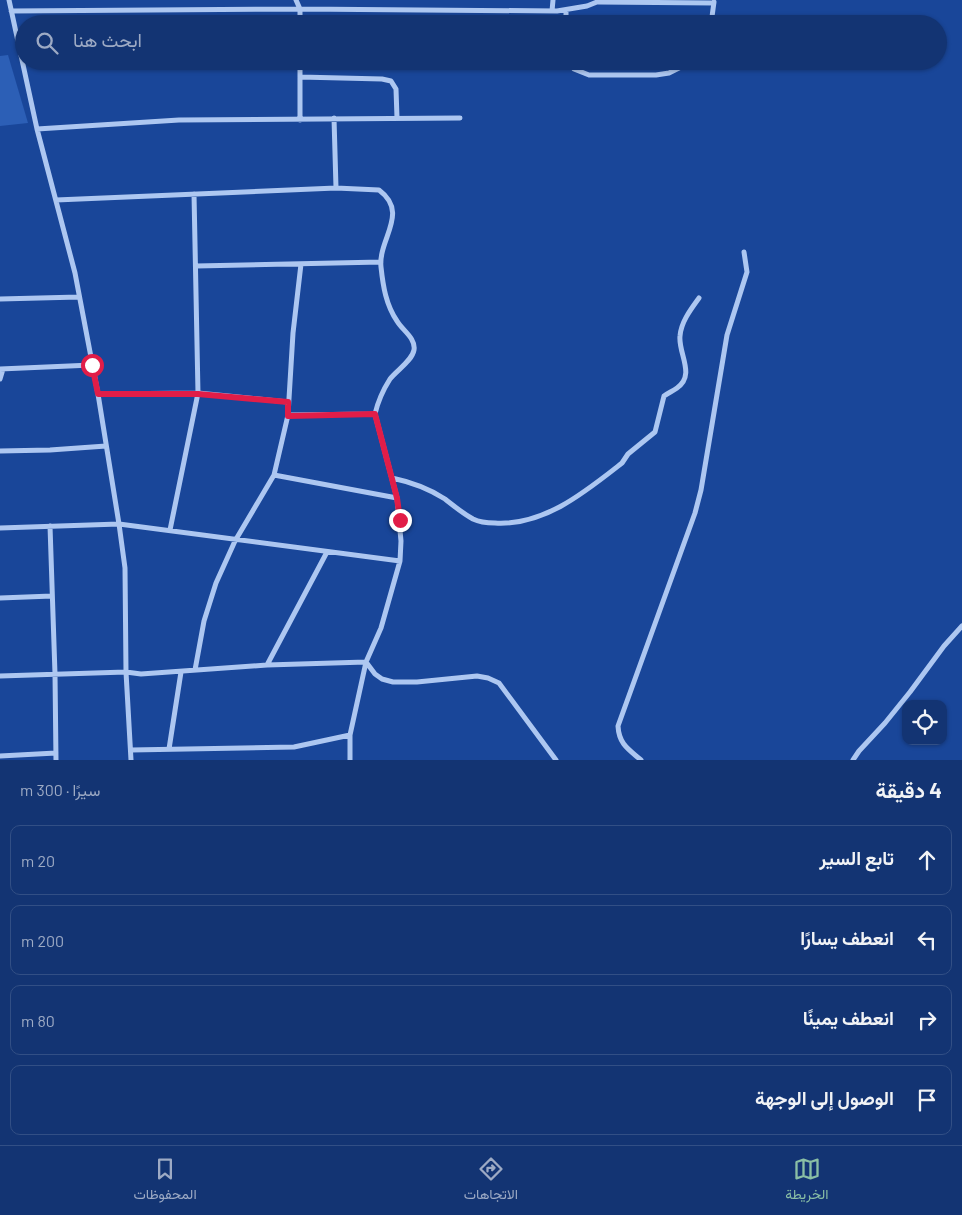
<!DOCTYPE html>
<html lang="ar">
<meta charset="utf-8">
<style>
:root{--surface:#133473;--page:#203f7b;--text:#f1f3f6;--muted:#9daac4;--line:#324f85;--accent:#8abfa5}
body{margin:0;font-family:Barlow,Vazirmatn,sans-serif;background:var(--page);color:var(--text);direction:rtl}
.controls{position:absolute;right:15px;bottom:15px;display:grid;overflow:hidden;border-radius:10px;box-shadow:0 1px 4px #0004}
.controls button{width:45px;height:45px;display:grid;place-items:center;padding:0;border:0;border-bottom:1px solid var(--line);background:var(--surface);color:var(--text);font:25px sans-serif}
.stop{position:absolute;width:15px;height:15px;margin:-11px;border:4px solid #e11d48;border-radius:50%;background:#fff}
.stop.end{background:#e11d48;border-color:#fff;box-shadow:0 1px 5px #0008}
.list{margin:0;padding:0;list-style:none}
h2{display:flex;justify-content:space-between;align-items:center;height:65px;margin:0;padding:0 20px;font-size:21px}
h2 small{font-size:16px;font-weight:400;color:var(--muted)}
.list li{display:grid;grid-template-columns:32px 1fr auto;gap:15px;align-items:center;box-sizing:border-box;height:70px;margin:0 10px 10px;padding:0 10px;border:1px solid var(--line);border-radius:10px}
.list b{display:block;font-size:19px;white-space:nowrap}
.list em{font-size:16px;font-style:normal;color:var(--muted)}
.icon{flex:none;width:28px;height:28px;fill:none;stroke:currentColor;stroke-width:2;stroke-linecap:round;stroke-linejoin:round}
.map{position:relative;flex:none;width:962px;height:760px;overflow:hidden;direction:ltr}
.search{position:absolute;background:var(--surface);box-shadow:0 1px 4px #0004;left:15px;right:15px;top:15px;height:55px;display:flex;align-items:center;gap:12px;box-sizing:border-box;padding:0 18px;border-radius:28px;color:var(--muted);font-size:19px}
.sheet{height:385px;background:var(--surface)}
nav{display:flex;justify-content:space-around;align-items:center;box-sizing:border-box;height:70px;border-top:1px solid var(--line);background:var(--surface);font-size:14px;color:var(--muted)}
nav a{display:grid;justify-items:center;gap:2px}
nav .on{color:var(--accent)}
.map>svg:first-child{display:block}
</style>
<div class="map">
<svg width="962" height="760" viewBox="0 0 962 760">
<rect width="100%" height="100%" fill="#194699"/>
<path fill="#2c5fb6" d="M8 55 28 123 0 126V56Z"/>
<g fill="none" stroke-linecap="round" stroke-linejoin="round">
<path stroke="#adc7f1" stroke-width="5" d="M9 0 37 129 75 273 98 394 119 524 125 568 126 672 131 760
M296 0 300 9V24
M598 2 714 3
M11 11 300 9 557 11 587 6 602 0
M552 11 553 0
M566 24V11
M711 24 714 2
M300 61V120
M568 61 574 69 589 75H656L669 73 693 61
M300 77 382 79 391 81 396 89 397 118
M334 118 336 188
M37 129 179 120 460 118
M56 200 336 188 379 190C410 213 378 239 381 267 383 286 386 305 397 321 402 330 416 338 414 350 412 361 397 370 390 379 383 390 378 401 375 414L397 498 401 541 400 561 381 628 366 662 350 735V760
M196 266 381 262
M0 299 79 297
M0 369 92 365
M0 379 3 369
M98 394 198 393 288 402
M288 415 375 414
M0 451 50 450 106 446
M274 475 397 498
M392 478C411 482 428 488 445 499 454 506 462 513 473 519 479 522 487 523 495 523 544 526 585 492 622 463L628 454 655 432 664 396C668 393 673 391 677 388 696 375 678 353 680 336 681 322 691 309 699 298
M50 526 55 674 56 760
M0 528 119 524 400 561
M170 530 198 393 194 194
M0 598 52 596
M366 662 375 674 382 679 393 682H417L477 676 488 678 499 683 556 760
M267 665 327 552
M195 670 204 621 216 583 235 541 274 475 288 415 293 333 301 264
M0 676 126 672 141 674 267 665 366 662
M169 749 181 672
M131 750 294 747 350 735
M0 756 56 753
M641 760C628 749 619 744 618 726L695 513 701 490 727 335 747 272 744 252
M853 760 859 751 885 723 910 692 944 646 962 626"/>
</g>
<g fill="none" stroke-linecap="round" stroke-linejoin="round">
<path stroke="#e11d48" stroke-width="6" d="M92 365 98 394H198L288 402V416L375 414 397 498 400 520"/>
</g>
</svg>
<div class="controls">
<button><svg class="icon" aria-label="locate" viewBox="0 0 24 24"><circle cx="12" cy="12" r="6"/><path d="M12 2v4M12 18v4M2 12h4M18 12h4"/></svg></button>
</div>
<div class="stop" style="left:92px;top:365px"></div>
<div class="stop end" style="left:400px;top:520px"></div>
<div class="search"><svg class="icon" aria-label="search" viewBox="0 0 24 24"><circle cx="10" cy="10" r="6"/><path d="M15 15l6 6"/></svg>ابحث هنا</div>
</div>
<section class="sheet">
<h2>4 دقيقة<small>سيرًا · 300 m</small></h2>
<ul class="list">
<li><svg class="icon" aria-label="ahead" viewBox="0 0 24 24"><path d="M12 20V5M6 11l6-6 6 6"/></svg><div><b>تابع السير</b></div><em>20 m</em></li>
<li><svg class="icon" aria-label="left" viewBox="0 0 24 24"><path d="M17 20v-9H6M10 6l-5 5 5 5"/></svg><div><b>انعطف يسارًا</b></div><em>200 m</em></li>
<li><svg class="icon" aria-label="right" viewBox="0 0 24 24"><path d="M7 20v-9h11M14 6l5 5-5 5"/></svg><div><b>انعطف يمينًا</b></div><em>80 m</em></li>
<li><svg class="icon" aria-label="arrive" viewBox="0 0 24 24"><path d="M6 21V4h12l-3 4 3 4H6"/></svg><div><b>الوصول إلى الوجهة</b></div></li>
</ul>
</section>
<nav>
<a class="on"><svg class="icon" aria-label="map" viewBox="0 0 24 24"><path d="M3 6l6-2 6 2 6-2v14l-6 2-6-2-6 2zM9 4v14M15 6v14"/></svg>الخريطة</a>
<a><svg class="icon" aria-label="directions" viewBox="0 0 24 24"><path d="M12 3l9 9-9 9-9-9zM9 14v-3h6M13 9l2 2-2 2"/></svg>الاتجاهات</a>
<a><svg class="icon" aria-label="saved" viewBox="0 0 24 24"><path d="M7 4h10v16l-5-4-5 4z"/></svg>المحفوظات</a>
</nav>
